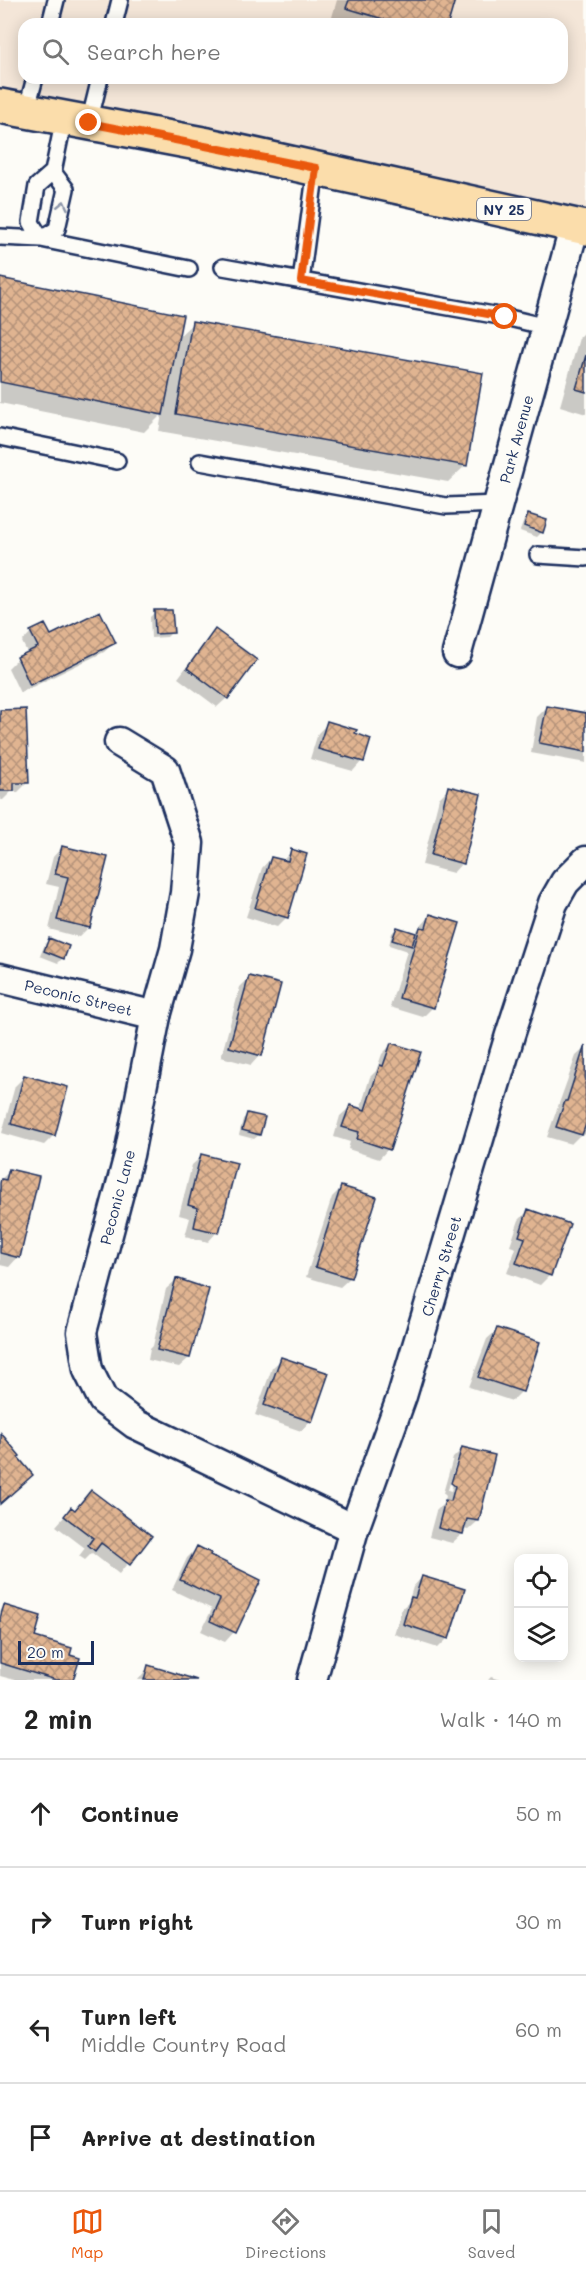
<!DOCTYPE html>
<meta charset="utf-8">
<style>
:root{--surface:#fff;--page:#f6f6f6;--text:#222;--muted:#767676;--line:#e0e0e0;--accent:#ea580c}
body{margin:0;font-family:Mali,sans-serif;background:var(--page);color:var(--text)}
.controls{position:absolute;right:18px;bottom:18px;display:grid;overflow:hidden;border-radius:12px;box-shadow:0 3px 15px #0003}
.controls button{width:54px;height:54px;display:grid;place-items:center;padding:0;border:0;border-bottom:2px solid var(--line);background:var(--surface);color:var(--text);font:30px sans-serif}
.scale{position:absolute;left:18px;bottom:15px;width:76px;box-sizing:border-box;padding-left:6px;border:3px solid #1b2f5e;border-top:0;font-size:16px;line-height:21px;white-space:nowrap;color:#1b2f5e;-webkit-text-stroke:4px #fdfcf7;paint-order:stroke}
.stop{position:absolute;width:18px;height:18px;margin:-14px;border:4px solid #ea580c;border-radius:50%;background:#fff}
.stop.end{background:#ea580c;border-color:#fff;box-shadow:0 2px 6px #0008}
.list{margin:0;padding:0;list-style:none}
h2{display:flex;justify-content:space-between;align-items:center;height:78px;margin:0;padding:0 24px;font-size:26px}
h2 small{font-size:20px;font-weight:400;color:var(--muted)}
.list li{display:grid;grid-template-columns:39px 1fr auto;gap:18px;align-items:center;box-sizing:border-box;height:108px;padding:0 24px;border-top:2px solid var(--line)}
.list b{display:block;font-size:22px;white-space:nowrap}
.list p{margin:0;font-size:20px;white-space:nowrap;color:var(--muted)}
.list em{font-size:20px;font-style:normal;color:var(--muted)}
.icon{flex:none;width:33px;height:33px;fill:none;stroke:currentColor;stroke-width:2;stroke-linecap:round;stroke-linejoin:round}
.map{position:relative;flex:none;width:586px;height:1680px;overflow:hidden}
.search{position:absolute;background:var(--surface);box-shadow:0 3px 15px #0003;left:18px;right:18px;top:18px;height:66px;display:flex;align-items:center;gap:15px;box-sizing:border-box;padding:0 21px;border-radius:18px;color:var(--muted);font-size:22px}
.sheet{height:510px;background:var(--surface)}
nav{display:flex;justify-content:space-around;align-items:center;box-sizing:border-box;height:84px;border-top:2px solid var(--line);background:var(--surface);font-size:16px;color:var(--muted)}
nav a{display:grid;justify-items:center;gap:3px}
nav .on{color:var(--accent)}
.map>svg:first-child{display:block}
</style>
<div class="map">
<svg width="586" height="1680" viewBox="0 0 586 1680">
<defs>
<pattern id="building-cross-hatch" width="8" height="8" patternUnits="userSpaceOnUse" patternTransform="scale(1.5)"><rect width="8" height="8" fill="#e0b491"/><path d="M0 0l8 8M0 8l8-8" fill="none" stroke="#b5937a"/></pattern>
</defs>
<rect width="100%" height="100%" fill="#fdfcf7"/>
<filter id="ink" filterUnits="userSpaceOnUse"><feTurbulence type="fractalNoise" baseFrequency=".0167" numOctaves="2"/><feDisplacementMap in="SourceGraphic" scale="12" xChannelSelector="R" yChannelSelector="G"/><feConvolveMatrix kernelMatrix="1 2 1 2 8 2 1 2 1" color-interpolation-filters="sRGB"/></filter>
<g filter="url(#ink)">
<path fill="#f4e6d8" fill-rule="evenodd" d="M0 0H586V228L0 106ZM24 24H562V78H24Z"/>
<path fill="#0003" fill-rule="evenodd" d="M337 0H453L446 24H330Z
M0 279 177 338 193 323 466 465 448 482 159 431 162 414 144 432 0 403Z
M586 331V414L560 406 579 338Z
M529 516 542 532 537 537 520 531 524 520Z
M155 612 172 632 167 637 151 638 150 617Z
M215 631 227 698 217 707 178 678 206 641Z
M31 632 50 637 114 643 104 652 20 693 8 668 17 659 28 654 22 642Z
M547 707 586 715V763L531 753 537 717Z
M0 711 27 783 18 792H11L3 800H0Z
M328 723 352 734 362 761 353 771 310 759 318 733Z
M449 788 462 863 453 873 422 865 439 798Z
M62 847 89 927 79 937 49 929 59 887 46 884 53 857Z
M292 851 287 917 277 927 246 917 262 868 271 858 282 861Z
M430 916 433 1007 423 1017 390 1007 407 951 389 945 392 933 397 928 414 934Z
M50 940 67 947 62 959 58 963 40 956 45 944Z
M250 977 260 1055 251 1065 221 1057 240 987Z
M392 1044 388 1149 379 1159 348 1149 350 1142 334 1137 340 1116 350 1107 360 1110 370 1077 376 1071 382 1054Z
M586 1047V1133L583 1136 580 1135 571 1144 547 1137 576 1056Z
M25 1076 54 1135 44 1145 2 1133 15 1086Z
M248 1114 259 1135 254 1139 239 1135 243 1119Z
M202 1156 217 1232 208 1242 185 1236 190 1218 179 1215 192 1165Z
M10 1171 18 1257 9 1267 0 1265V1180Z
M342 1187 350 1278 340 1287 306 1277 332 1197Z
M528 1211 550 1275 540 1285 507 1273 516 1248 510 1246 519 1220Z
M176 1280 189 1358 179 1367 148 1360 150 1349 153 1346 166 1289Z
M497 1330 522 1391 512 1401 469 1387 487 1339Z
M282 1359 310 1421 301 1431 255 1415 272 1368Z
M1 1435 18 1455 16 1458 22 1485 0 1503Z
M462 1449 478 1521 468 1530 463 1529 462 1534 452 1543 429 1537 436 1511 444 1503 446 1496 443 1493 453 1458ZM457 1458H460L451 1491 448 1490Z
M91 1491 149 1536 119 1574 92 1553 85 1560 79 1556 85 1548 56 1526 71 1509 74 1511Z
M197 1548 208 1556 234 1632 225 1642 201 1631 212 1609 172 1590 187 1558Z
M422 1577 448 1638 438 1648 394 1634 402 1608 408 1603 413 1587Z
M4 1607 33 1638 68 1656 72 1680H15L0 1676V1611Z
M148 1667 192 1680H138Z
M491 1677 500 1680H488Z"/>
<path fill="url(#building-cross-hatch)" stroke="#1b2f5e" stroke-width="1.5" d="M349 0H455L448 24H400L346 8Z
M0 278 183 315 163 415 0 382Z
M192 321 483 373 467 466 176 414Z
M586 355V392L576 389Z
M528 514 547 520 543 533 524 526Z
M154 610H172L174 633 155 634Z
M100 611 116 643 30 685 17 657 38 647 30 631 45 624 51 635Z
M215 629 257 660 228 699 187 668Z
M547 706 586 713V752L539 743Z
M26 709 29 783H14V791H0V710Z
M327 721 357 730 355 733 371 739 364 762 318 749Z
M448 786 481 794 464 864 431 855Z
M62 846 108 857 90 928 57 920 68 877 55 874Z
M291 849 307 854 288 918 255 908 271 857 288 861Z
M430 914 460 923 434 1008 399 998 420 927 426 928Z
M397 927 416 933 412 946 392 940Z
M49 938 69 946 64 959 44 951Z
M249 976 281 984 262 1056 229 1047Z
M391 1043 421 1052 390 1150 357 1139 359 1132 342 1127 350 1105 365 1110 380 1065 383 1066Z
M585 1045 586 1124 582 1135 556 1127 565 1101H567Z
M24 1075 68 1087 55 1136 11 1124Z
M247 1113 265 1117 260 1135 242 1130Z
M201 1154 237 1163 219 1233 194 1227 198 1208 188 1205Z
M9 1169 39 1176 20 1258 0 1253V1183L1 1179 6 1180Z
M341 1186 377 1197 351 1278 315 1267Z
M528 1209 570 1224 551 1276 516 1263 525 1238 519 1236Z
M176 1278 209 1289 190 1358 157 1350Z
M497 1328 540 1342 523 1392 478 1377Z
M281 1357 329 1373 312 1422 264 1405Z
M1 1433 20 1456 18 1457 33 1475 0 1504Z
M462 1447 495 1455 479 1521 467 1519 463 1534 438 1528 445 1500 451 1501 455 1486 451 1483Z
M91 1490 152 1536 130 1565 101 1543 95 1551 88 1545 93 1538 64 1516 71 1507 75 1510Z
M197 1546 211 1553 210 1555 261 1580 236 1633 210 1621 220 1599 180 1580Z
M422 1576 465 1589 449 1639 403 1624 411 1597 415 1598Z
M4 1605 41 1616 35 1637 72 1648 70 1655 80 1658 73 1680H56L0 1663V1618Z
M148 1665 197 1680H144Z"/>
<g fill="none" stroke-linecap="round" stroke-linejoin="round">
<g stroke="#1b2f5e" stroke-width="20">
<path id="service" d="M50 24 56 0
M114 24 120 0
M26 111 35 78
M89 123 100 78
M53 172 66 189 57 229 41 239 31 222 37 186 53 172 64 118
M0 237 41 239 189 269
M223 267 505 317 547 327
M301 281 316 168
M0 437 117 461
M200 462 446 506 498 504
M538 555 586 558"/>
</g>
<g stroke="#1b2f5e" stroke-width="33">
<g id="minor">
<path id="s1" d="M457 653 575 225"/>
<path d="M119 742 165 770 189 843 185 893 175 949 156 1016 129 1155 82 1332 88 1370 103 1400 135 1424 354 1529"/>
<path id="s2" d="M0 978 156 1016"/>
<path id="s3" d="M312 1680 354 1529 402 1396 510 1035 553 903 565 882 586 861"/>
</g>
</g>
<g stroke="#1b2f5e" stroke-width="38">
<path id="primary" d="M0 106 208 145 586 228"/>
</g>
<use href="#service" stroke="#fdfcf7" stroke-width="15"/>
<use href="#minor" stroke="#fdfcf7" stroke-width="28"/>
<use href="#primary" stroke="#fbddab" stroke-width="33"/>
</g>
<defs><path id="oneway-chevron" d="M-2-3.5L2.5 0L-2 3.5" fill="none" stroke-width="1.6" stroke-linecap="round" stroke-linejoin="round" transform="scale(1.5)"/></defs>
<use stroke="#8c96aa" href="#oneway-chevron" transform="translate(63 205) rotate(-77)"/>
</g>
<g fill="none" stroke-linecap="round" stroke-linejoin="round" filter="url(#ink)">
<path stroke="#ea580c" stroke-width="8" d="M89 123 316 168 301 281 505 317"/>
</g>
<g text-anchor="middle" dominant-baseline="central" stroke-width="4.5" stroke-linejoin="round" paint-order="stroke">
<rect fill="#fdfcf7" stroke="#5f6c8c" stroke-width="1.5" x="477" y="198" width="54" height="22" rx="4.5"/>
<g font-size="14" font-weight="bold" fill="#1b2f5e">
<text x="504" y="209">NY 25</text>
</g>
<g font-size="15" fill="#1b2f5e" stroke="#fdfcf7">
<text stroke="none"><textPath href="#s1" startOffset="222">Park Avenue</textPath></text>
<text stroke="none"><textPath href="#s2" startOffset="81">Peconic Street</textPath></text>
<text transform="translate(117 1197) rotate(-75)">Peconic Lane</text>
<text stroke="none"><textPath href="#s3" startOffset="434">Cherry Street</textPath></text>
</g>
</g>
</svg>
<div class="controls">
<button><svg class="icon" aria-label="locate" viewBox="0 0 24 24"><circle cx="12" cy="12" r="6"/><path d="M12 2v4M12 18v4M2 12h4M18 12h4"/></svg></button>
<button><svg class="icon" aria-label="layers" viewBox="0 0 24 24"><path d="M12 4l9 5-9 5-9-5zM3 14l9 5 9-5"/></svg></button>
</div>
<div class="scale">20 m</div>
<div class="stop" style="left:505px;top:317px"></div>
<div class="stop end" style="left:89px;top:123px"></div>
<div class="search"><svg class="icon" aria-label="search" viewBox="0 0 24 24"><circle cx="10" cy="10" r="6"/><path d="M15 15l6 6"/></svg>Search here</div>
</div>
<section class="sheet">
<h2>2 min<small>Walk · 140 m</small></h2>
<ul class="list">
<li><svg class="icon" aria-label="ahead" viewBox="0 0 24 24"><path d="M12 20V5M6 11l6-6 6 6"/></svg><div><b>Continue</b></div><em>50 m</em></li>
<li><svg class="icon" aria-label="right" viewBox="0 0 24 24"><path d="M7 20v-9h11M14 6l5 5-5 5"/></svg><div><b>Turn right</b></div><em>30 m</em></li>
<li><svg class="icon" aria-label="left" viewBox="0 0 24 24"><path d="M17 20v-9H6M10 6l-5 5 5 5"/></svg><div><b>Turn left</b><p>Middle Country Road</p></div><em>60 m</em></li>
<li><svg class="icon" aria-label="arrive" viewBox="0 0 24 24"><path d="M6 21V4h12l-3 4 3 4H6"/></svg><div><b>Arrive at destination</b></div></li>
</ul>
</section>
<nav>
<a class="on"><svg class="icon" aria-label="map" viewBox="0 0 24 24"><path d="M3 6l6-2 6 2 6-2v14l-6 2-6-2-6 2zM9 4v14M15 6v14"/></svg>Map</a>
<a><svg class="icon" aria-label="directions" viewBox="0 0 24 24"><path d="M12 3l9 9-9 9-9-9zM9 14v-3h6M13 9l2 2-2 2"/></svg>Directions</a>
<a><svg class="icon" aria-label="saved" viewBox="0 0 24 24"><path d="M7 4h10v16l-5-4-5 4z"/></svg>Saved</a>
</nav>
